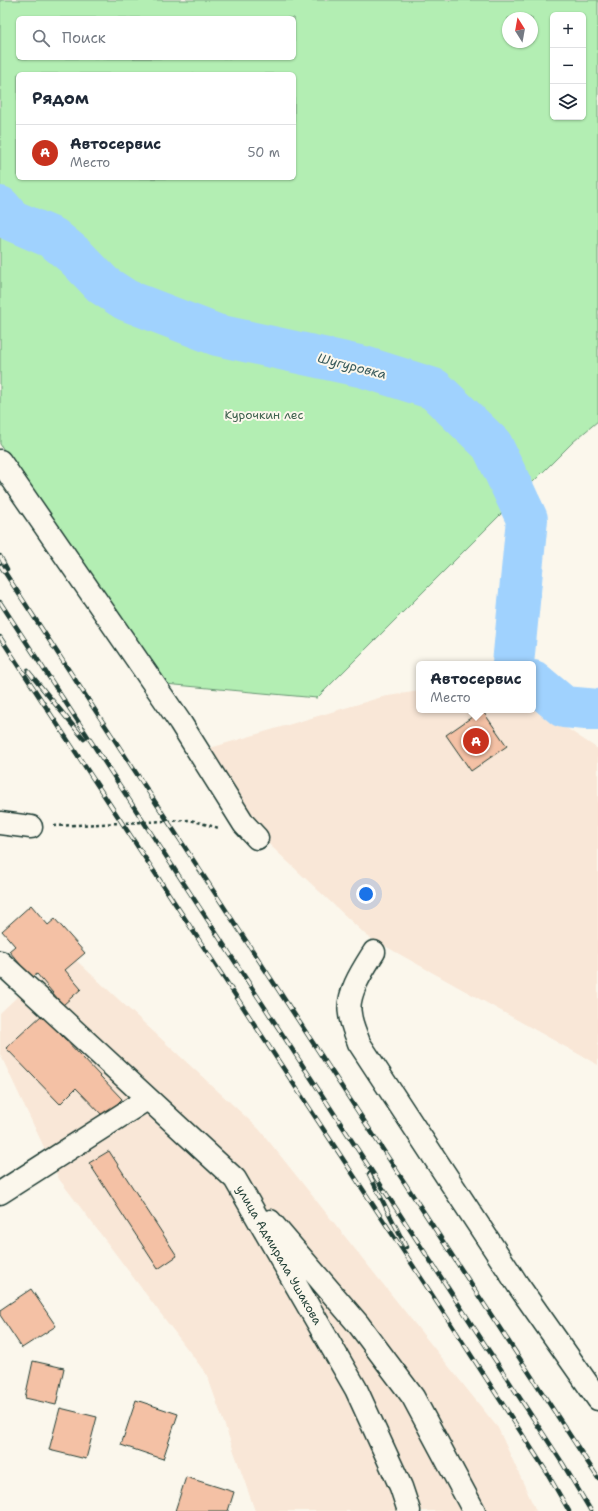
<!DOCTYPE html>
<html lang="ru">
<meta charset="utf-8">
<style>
:root{--surface:#fff;--page:#f6f6f7;--text:#1f2937;--muted:#747a83;--line:#e0e1e3;--accent:#c8321e}
body{margin:0;font-family:"Shantell Sans",sans-serif;background:var(--page);color:var(--text)}
.controls{position:absolute;right:12px;top:12px;display:grid;overflow:hidden;border-radius:6px;box-shadow:0 1px 3px #0004}
.controls button{width:36px;height:36px;display:grid;place-items:center;padding:0;border:0;border-bottom:1px solid var(--line);background:var(--surface);color:var(--text);font:20px sans-serif}
.compass{position:absolute;left:502px;top:12px;width:36px;height:36px;border-radius:50%;background:var(--surface);box-shadow:0 1px 3px #0004;rotate:349deg}
.you{position:absolute;left:366px;top:894px;width:14px;height:14px;margin:-10px;border:3px solid #fff;border-radius:50%;background:#1a73e8;box-shadow:0 0 0 6px #1a73e833}
.badge{display:grid;place-items:center;width:26px;height:26px;border-radius:50%;background:var(--accent);color:#fff;font-size:13px;font-weight:700}
.pin{position:absolute;translate:-50% -50%;border:2px solid #fff;box-shadow:0 1px 4px #0006}
.popup{position:absolute;left:416px;top:661px;width:120px;height:52px;box-sizing:border-box;display:grid;place-content:center;border-radius:6px;background:var(--surface);filter:drop-shadow(0 1px 3px #0005);font-size:13px;white-space:nowrap;color:var(--muted)}
.popup b{font-size:15px;color:var(--text)}
.popup::after{content:'';position:absolute;left:50%;top:100%;margin-left:-8px;border:8px solid transparent;border-top-color:var(--surface)}
.list{margin:0;padding:0;list-style:none}
h2{display:flex;justify-content:space-between;align-items:center;height:52px;margin:0;padding:0 16px;font-size:17px}
h2 small{font-size:13px;font-weight:400;color:var(--muted)}
.list li{display:grid;grid-template-columns:26px 1fr auto;gap:12px;align-items:center;box-sizing:border-box;height:56px;padding:0 16px;border-top:1px solid var(--line)}
.list b{display:block;font-size:15px;white-space:nowrap}
.list p{margin:0;font-size:13px;white-space:nowrap;color:var(--muted)}
.list em{font-size:13px;font-style:normal;color:var(--muted)}
.icon{flex:none;width:22px;height:22px;fill:none;stroke:currentColor;stroke-width:2;stroke-linecap:round;stroke-linejoin:round}
.map{position:relative;flex:none;width:598px;height:1511px;overflow:hidden}
.search{position:absolute;background:var(--surface);box-shadow:0 1px 3px #0004;left:16px;top:16px;width:280px;height:44px;display:flex;align-items:center;gap:10px;box-sizing:border-box;padding:0 14px;border-radius:6px;color:var(--muted);font-size:15px}
.panel{position:absolute;background:var(--surface);box-shadow:0 1px 3px #0004;left:16px;top:72px;width:280px;height:108px;border-radius:6px}
.map>svg:first-child{display:block}
</style>
<div class="map">
<svg width="598" height="1511" viewBox="0 0 598 1511">
<rect width="100%" height="100%" fill="#fbf7ec"/>
<filter id="ink" filterUnits="userSpaceOnUse"><feTurbulence type="fractalNoise" baseFrequency=".025" numOctaves="2"/><feDisplacementMap in="SourceGraphic" scale="8" xChannelSelector="R" yChannelSelector="G"/><feConvolveMatrix kernelMatrix="1 2 1 2 8 2 1 2 1" color-interpolation-filters="sRGB"/></filter>
<g filter="url(#ink)">
<path fill="#f9e7d7" d="M419 691V710H533V706L598 749V1065L367 936 257 833 210 748 382 697Z
M66 951 259 1129 498 1428 536 1511H255L207 1375 59 1179 0 1054V1013Z"/>
<path fill="#b3eeb3" stroke="#699674" fill-rule="evenodd" d="M0 0H598V421L573 442 317 698 154 683 0 444ZM553 15H583V117H553ZM18 18H294V58H18ZM508 18H532V42H508ZM18 74H294V178H18Z"/>
<g fill="none" stroke-linecap="round" stroke-linejoin="round">
<path stroke="#a0d2fe" stroke-width="42" d="M0 207 11 220 53 238 75 256 103 285 126 300 217 335 364 367 434 389 492 445 527 519 513 664
M533 681 564 707 598 710"/>
</g>
<path fill="#f4c1a5" stroke="#1f3d34" d="M482 710 507 746 471 771 446 735Z
M31 905 48 925 55 919 85 953 65 970 81 989 63 1005 37 974 32 978 9 951 15 946 2 931Z
M42 1015 122 1099 104 1117 76 1088 60 1104 6 1048Z
M109 1151 177 1256 158 1269 89 1163Z
M31 1289 56 1326 22 1348 0 1315V1310Z
M33 1361 64 1368 56 1405 25 1398Z
M136 1400 178 1414 163 1459 121 1445Z
M60 1408 97 1417 86 1459 49 1450Z
M186 1477 234 1492 228 1511H175Z"/>
<g fill="none" stroke-linecap="round" stroke-linejoin="round">
<g stroke="#1f3d34" stroke-width="25">
<path id="minor" d="M0 461 180 722 244 824 257 838
M0 823 31 827
M374 952C364 968 346 994 350 1014 351 1024 356 1034 359 1043L518 1285 598 1399
M0 962 235 1179 356 1389 401 1487 409 1511
M0 1193 147 1099
M270 1221 359 1325 413 1397 474 1511"/>
</g>
<path stroke="#1f3d34" stroke-width="2.5" stroke-dasharray="3 3" stroke-linecap="butt" d="M54 826 190 820 219 828"/>
<use href="#minor" stroke="#fbf7ec" stroke-width="22"/>
<g stroke="#1f3d34" stroke-width="4.5">
<path id="rail" d="M0 556 7 569
M0 565 598 1478
M0 602 563 1464 591 1511
M0 637 427 1287 546 1471 569 1511
M28 671 84 739
M369 1174 406 1247"/>
</g>
<use href="#rail" stroke="#fbf7ec" stroke-width="3" stroke-dasharray="9" stroke-linecap="butt"/>
</g>
</g>
<g text-anchor="middle" dominant-baseline="central" stroke-width="4" stroke-linejoin="round" paint-order="stroke">
<g font-size="12" fill="#3d604d" stroke="#fbf7ec">
<text x="264" y="415">Курочкин лес</text>
</g>
<g font-size="12" fill="#1f3d34" stroke="#fbf7ec">
<text transform="translate(279 1255) rotate(60)">улица Адмирала Ушакова</text>
</g>
<g font-size="13" font-style="italic" fill="#395b5c" stroke="#fbf7ec">
<text transform="translate(352 366) rotate(14)">Шугуровка</text>
</g>
</g>
</svg>
<div class="controls">
<button>+</button>
<button>−</button>
<button><svg class="icon" aria-label="layers" viewBox="0 0 24 24"><path d="M12 4l9 5-9 5-9-5zM3 14l9 5 9-5"/></svg></button>
</div>
<svg class="compass" viewBox="-18 -18 36 36"><path d="M0-13l5 13h-10z" fill="#e53935"/><path d="M0 13l5-13h-10z" fill="#747a83"/></svg>
<div class="you"></div>
<div class="pin badge" style="left:476px;top:741px">A</div>
<div class="popup"><b>Автосервис</b>Место</div>
<div class="search"><svg class="icon" aria-label="search" viewBox="0 0 24 24"><circle cx="10" cy="10" r="6"/><path d="M15 15l6 6"/></svg>Поиск</div>
<section class="panel">
<h2>Рядом<small></small></h2>
<ul class="list">
<li><span class="badge">A</span><div><b>Автосервис</b><p>Место</p></div><em>50 m</em></li>
</ul>
</section>
</div>
